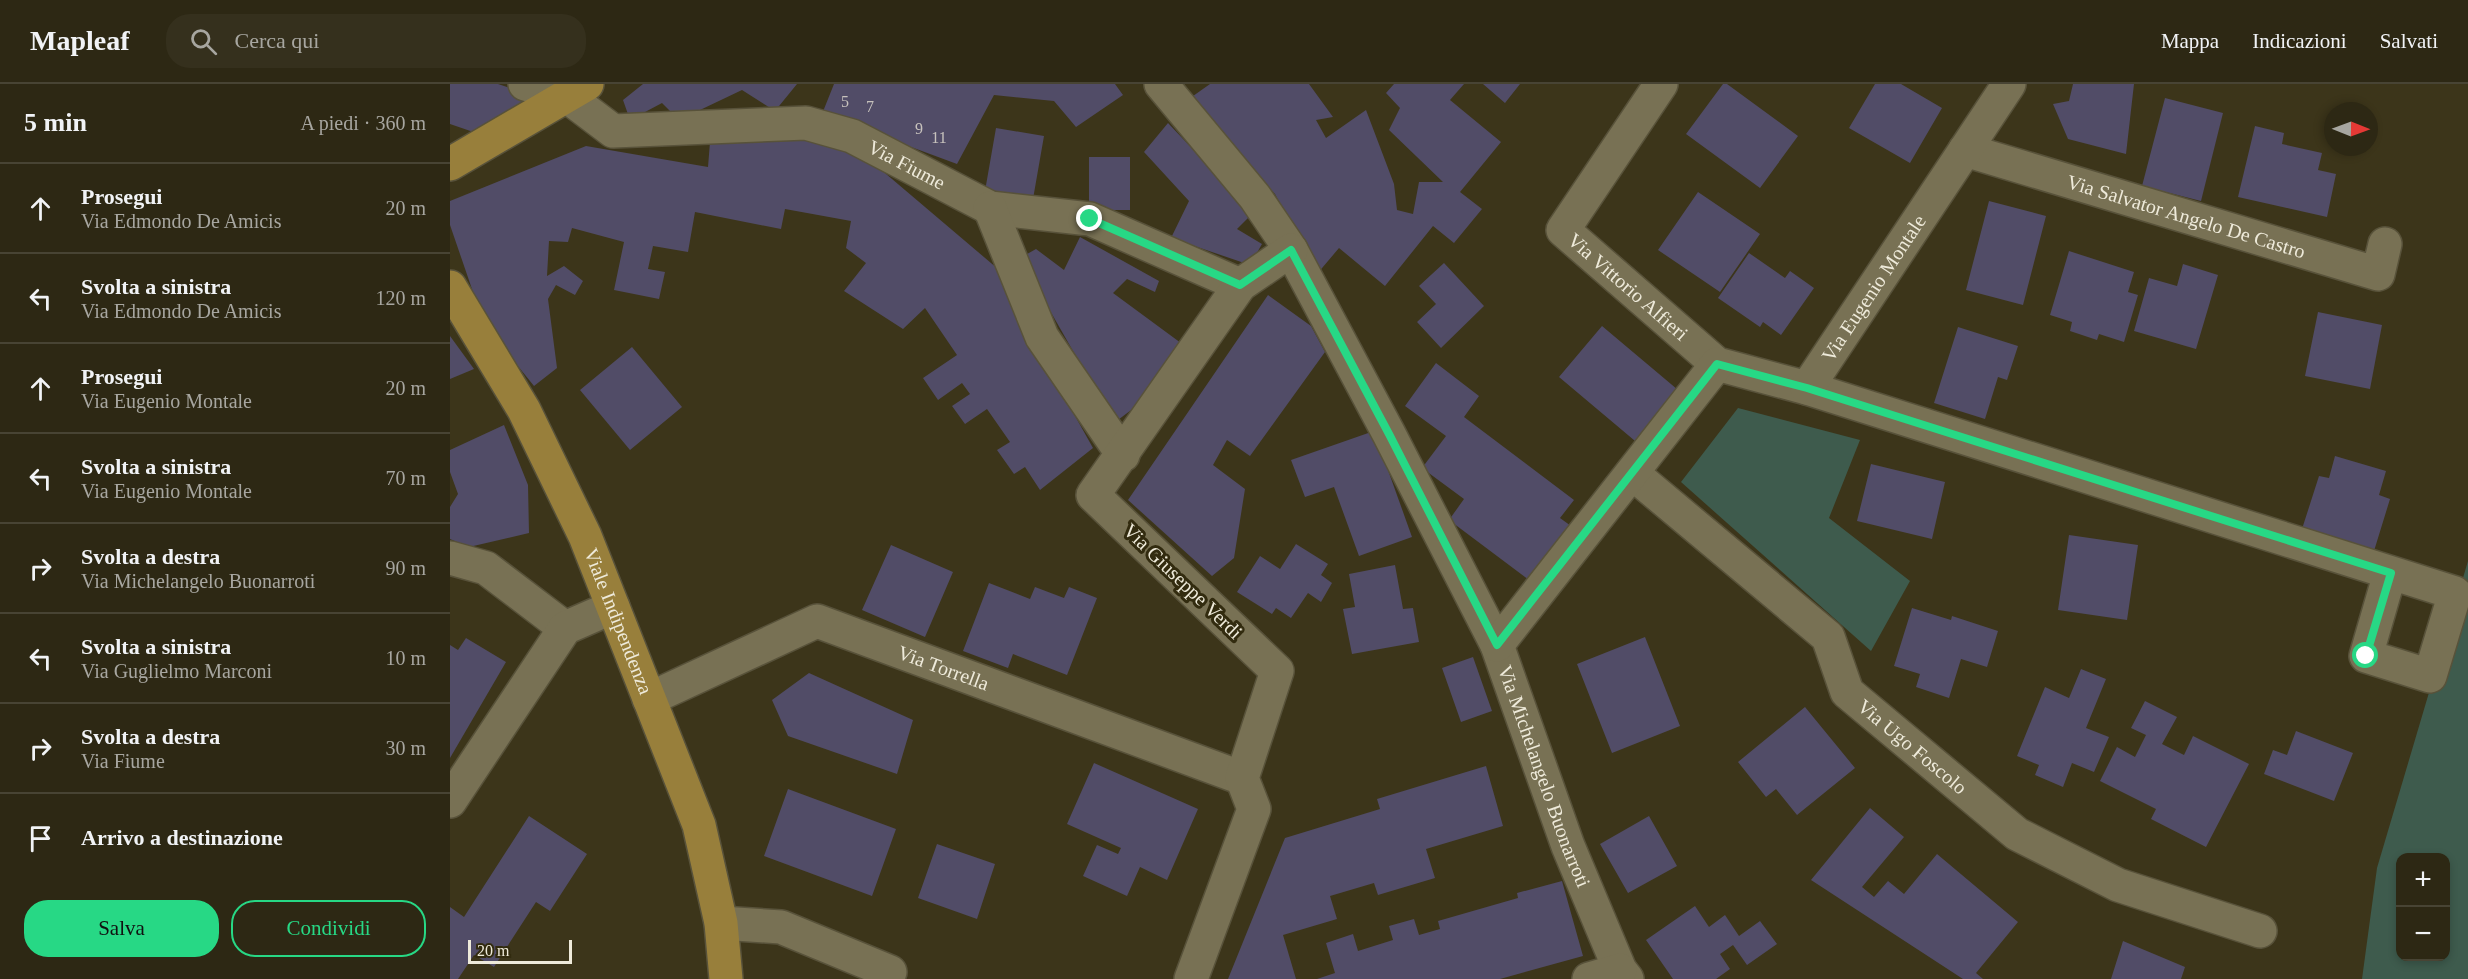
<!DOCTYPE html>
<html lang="it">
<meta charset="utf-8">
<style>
:root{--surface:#2d2814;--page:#35301d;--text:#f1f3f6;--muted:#a7a6a0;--line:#484434;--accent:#27d885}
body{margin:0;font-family:Georgia,serif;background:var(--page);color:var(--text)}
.controls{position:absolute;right:18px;bottom:18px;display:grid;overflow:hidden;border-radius:12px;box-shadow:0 3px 9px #0003}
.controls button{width:54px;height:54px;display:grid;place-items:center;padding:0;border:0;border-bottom:2px solid var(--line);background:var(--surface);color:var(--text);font:30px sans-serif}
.compass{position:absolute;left:1874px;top:18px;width:54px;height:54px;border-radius:50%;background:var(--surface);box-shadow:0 3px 9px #0003;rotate:91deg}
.scale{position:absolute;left:18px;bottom:15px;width:104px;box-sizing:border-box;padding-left:6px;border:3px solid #eeeada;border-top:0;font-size:16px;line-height:21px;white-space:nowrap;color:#eeeada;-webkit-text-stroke:4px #322b0f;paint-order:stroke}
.stop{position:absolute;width:18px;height:18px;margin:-14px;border:4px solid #27d885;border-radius:50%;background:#fff}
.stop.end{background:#27d885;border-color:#fff;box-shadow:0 2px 6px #0008}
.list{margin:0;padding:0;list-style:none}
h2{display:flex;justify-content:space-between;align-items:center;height:78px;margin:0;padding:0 24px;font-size:26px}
h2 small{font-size:20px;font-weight:400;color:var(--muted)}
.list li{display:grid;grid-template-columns:39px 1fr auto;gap:18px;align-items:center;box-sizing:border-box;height:90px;padding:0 24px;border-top:2px solid var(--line)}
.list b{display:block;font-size:22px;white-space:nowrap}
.list p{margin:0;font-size:20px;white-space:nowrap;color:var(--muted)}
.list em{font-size:20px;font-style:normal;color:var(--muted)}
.actions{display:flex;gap:12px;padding:18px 24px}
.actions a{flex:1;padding:14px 0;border:2px solid var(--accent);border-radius:24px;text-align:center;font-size:21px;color:var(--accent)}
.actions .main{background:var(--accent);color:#111}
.icon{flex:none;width:33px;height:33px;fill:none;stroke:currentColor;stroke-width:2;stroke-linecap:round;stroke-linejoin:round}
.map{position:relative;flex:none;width:2018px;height:895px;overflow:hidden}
header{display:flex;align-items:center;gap:36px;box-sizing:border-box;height:84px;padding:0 30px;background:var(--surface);border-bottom:2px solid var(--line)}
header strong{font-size:28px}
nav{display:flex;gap:33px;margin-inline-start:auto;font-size:21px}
.search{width:420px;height:54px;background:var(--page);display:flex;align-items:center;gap:15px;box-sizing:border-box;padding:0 21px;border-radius:24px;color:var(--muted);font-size:22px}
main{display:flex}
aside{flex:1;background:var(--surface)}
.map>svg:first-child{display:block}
</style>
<header>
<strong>Mapleaf</strong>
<div class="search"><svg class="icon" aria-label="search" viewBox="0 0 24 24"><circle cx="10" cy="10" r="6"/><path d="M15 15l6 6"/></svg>Cerca qui</div>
<nav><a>Mappa</a><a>Indicazioni</a><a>Salvati</a></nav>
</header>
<main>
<aside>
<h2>5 min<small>A piedi · 360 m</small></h2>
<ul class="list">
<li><svg class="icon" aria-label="ahead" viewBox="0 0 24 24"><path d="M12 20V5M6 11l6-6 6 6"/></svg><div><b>Prosegui</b><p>Via Edmondo De Amicis</p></div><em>20 m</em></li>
<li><svg class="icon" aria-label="left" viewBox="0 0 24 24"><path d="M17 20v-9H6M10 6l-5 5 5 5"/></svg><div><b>Svolta a sinistra</b><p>Via Edmondo De Amicis</p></div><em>120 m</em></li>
<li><svg class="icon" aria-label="ahead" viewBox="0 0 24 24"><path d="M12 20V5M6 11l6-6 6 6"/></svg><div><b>Prosegui</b><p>Via Eugenio Montale</p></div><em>20 m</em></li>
<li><svg class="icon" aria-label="left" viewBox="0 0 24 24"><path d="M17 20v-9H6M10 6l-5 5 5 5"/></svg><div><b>Svolta a sinistra</b><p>Via Eugenio Montale</p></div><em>70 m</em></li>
<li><svg class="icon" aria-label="right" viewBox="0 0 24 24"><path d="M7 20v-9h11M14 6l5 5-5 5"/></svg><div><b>Svolta a destra</b><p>Via Michelangelo Buonarroti</p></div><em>90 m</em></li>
<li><svg class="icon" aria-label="left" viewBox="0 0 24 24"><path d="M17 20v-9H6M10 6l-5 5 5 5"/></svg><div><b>Svolta a sinistra</b><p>Via Guglielmo Marconi</p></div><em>10 m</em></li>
<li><svg class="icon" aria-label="right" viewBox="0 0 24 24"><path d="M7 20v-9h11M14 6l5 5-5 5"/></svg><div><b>Svolta a destra</b><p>Via Fiume</p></div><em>30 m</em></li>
<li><svg class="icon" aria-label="arrive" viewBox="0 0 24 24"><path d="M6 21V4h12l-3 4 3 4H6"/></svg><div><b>Arrivo a destinazione</b></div></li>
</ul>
<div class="actions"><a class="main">Salva</a><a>Condividi</a></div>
</aside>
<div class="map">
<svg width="2018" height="895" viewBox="0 0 2018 895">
<rect width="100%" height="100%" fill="#3c351a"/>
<path fill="#3e5b4d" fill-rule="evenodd" d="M1288 324 1410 356 1379 434 1460 497 1421 567 1231 398Z
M2018 477V895H1912L1927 784ZM1950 774H1996V872H1950Z"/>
<path fill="#514c67" d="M0 0H48L78 10 82 28 35 52 0 40Z
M193 0H347L325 27 292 6 229 36 212 19 180 36 173 16Z
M384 0H665L673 11 626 43 604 17 544 11 507 80 372 30Z
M760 0H859L883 33 866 36 876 54 916 26 944 100 947 126 963 130 969 98H993L939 46 950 24 936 9 944 0H1014L1000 16 1051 58 1010 108 1032 125 1004 159 983 142 935 202 889 164 867 190 825 110 736 17Z
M1033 0H1070L1055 19Z
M1273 0H1277L1348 52 1310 104 1236 50Z
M1425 0H1451L1492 24 1460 79 1399 44Z
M1623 0H1684L1676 70 1618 55 1603 20 1619 17Z
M1715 14 1773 29 1751 117 1692 102Z
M718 39 803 129 787 145 812 160 800 181 721 154 739 117 694 68Z
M1805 42 1834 49 1832 60 1872 69 1868 86 1886 90 1877 133 1788 113Z
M546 44 594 52 583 115 535 107Z
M389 50 561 196 554 205 643 364 590 406 575 383 564 390 547 366 560 358 537 325 515 340 502 322 520 310 512 299 488 316 473 294 507 271 475 224 453 245 394 207 416 179 396 164 401 137 335 125 331 145 245 128 238 168 203 162 198 185 215 188 209 215 164 206 174 158 122 144 118 158 99 157 97 192 114 182 133 197 125 211 106 201 98 215 107 284 84 302 34 240 0 141V117L136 62 258 83 260 58Z
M639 73H680V126H639Z
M1248 108 1310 150 1270 208 1208 166Z
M1539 117 1596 132 1573 221 1516 206Z
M630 153 709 197 705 208 677 195 663 209 735 262 697 314 664 339 570 174 586 165 614 186Z
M1619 167 1684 188 1678 208 1688 211 1674 258 1649 250 1647 256 1620 247 1622 238 1600 231Z
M1299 169 1335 194 1340 187 1364 204 1331 251 1313 238 1310 243 1268 214Z
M994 179 1034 222 991 264 967 238 986 220 969 202Z
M1733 180 1768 191 1746 265 1684 247 1699 194 1727 202Z
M818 211 861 242 875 268 800 372 777 356 763 381 795 405 784 474 762 492 678 416Z
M1868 228 1932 241 1920 305 1855 292Z
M1152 242 1234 311 1191 362 1109 293Z
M1508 243 1568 262 1557 296 1548 293 1535 335 1484 319Z
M0 252 24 285 0 295Z
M182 263 232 323 180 366 130 306Z
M986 279 1029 312 1014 333 1124 416 1110 434 1128 447 1087 502 999 436 1014 415 972 384 996 352 955 322Z
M54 341 78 401 79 449 19 463 0 455V423L8 410 0 388V366Z
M924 347 962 453 909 472 884 403 855 413 841 376Z
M1885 372 1936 387 1929 411 1940 415 1924 467 1852 445 1869 392 1879 394Z
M1421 380 1495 398 1482 455 1407 437Z
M1619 451 1688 461 1677 536 1608 526Z
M846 460 878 480 871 491 882 499 871 518 858 509 841 534 826 524 822 530 787 508 810 472 830 485Z
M441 461 503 488 475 553 412 526Z
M945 481 953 525 963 524 969 558 902 570 893 525 905 523 899 490Z
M539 499 580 515 585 503 614 514 619 503 647 514 617 591 563 570 558 584 513 567Z
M1462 524 1501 536 1502 532 1548 547 1537 583 1511 575 1499 614 1466 603 1470 590 1444 582Z
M1195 553 1230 642 1162 669 1127 580Z
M16 554 56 578 0 674V561L8 566Z
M1023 573 1042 627 1011 638 992 584Z
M1631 585 1656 595 1636 644 1659 653 1644 688 1622 679 1613 703 1585 691 1589 681 1567 672 1595 603 1619 614Z
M359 589 463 636 447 690 338 652 322 616Z
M1695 617 1727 633 1712 660 1734 671 1743 652 1799 680 1756 763 1701 735 1706 725 1650 697 1667 663 1685 673 1696 651 1681 644Z
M1355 623 1405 684 1347 731 1326 705 1316 713 1288 678Z
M1846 647 1903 669 1884 717 1814 690 1823 666 1837 671Z
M644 679 748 725 717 796 690 783 677 812 633 792 647 761 668 770 671 764 617 740Z
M1036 682 1053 742 976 765 985 794 928 811 924 799 880 812 887 835 833 851 846 895H778L835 754 930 725 927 715Z
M338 705 446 745 422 812 314 772Z
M1420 724 1454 753 1412 803 1424 813 1438 797 1454 810 1487 770 1568 838 1526 889 1533 895H1513L1361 796Z
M79 732 137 770 100 827 86 818 44 883 24 871 8 895H0V823L14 833Z
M1199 732 1227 782 1178 809 1150 760Z
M487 760 545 780 527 835 468 814Z
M1112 797 1133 872 1050 895H867L885 889 876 859 903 850 908 867 943 856 939 842 964 835 969 851 990 845 988 837 1068 814 1067 809Z
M1245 822 1259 843 1275 831 1289 852 1310 837 1327 860 1297 881 1283 861 1270 870 1280 885 1266 895H1223L1196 856Z
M1673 857 1735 883 1731 895H1661Z"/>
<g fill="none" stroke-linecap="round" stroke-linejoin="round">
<g stroke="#58523a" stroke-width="36">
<g id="minor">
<path id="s1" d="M75 0 118 13 163 47 356 39 402 52 540 124 640 135 790 201"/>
<path id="s2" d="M711 0 805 113 841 166 939 350 1047 561 1118 762 1170 886 1177 895"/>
<path id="s3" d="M1211 0 1113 146 1267 280 1357 304 2005 509 1980 592 1916 572 1940 489"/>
<path id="s4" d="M1515 66 1928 190 1935 160"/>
<path d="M540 124 592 253 673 371"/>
<path id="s5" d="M1357 304 1559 0"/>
<path id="s6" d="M1182 389 1378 553 1397 608 1567 750 1668 801 1810 847"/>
<path d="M0 474 36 484 115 544"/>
<path d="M1047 561 1267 280"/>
<path id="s7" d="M199 615 367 537 792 694"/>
<path d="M0 717 115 544 163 523"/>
<path d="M271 839 331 843 440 888 437 895"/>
<path d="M741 895 804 725 792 694 827 587 643 411 790 201 841 166"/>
<path d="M1139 895 1170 886"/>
</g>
</g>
<g stroke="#58523a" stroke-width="36">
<g id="major">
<path d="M0 80 137 0"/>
<path id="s8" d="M0 203 74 326 135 452 249 741 271 839 276 895"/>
</g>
</g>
<use href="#minor" stroke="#787154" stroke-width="33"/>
<use href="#major" stroke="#987f3b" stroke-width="33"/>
</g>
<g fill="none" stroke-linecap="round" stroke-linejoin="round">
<path stroke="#27d885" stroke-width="8" d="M640 135 790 201 841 166 939 350 1047 561 1267 280 1357 304 1941 489 1916 572"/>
</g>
<g text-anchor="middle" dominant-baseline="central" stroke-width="6" stroke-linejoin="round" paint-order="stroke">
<g font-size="16" fill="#c7c2bd">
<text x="395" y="17">5</text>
<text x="420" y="22">7</text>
<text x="469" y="44">9</text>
<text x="489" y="53">11</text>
</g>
<g font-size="20" fill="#eeeada" stroke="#322b0f">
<text stroke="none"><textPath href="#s1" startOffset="404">Via Fiume</textPath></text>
<text stroke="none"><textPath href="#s4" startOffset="231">Via Salvator Angelo De Castro</textPath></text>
<text stroke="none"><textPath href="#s3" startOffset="262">Via Vittorio Alfieri</textPath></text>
<text stroke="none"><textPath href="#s5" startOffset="120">Via Eugenio Montale</textPath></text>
<text transform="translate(733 497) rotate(44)">Via Giuseppe Verdi</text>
<text stroke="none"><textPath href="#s8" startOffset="375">Viale Indipendenza</textPath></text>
<text stroke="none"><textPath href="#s7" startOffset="320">Via Torrella</textPath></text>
<text stroke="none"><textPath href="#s6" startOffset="399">Via Ugo Foscolo</textPath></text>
<text stroke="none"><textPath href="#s2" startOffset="796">Via Michelangelo Buonarroti</textPath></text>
</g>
</g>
</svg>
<div class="controls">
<button>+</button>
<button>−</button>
</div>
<svg class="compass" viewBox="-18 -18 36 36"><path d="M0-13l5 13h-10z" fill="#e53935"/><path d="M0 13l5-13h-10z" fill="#a7a6a0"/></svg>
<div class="scale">20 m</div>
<div class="stop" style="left:1916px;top:572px"></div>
<div class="stop end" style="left:640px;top:135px"></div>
</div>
</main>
